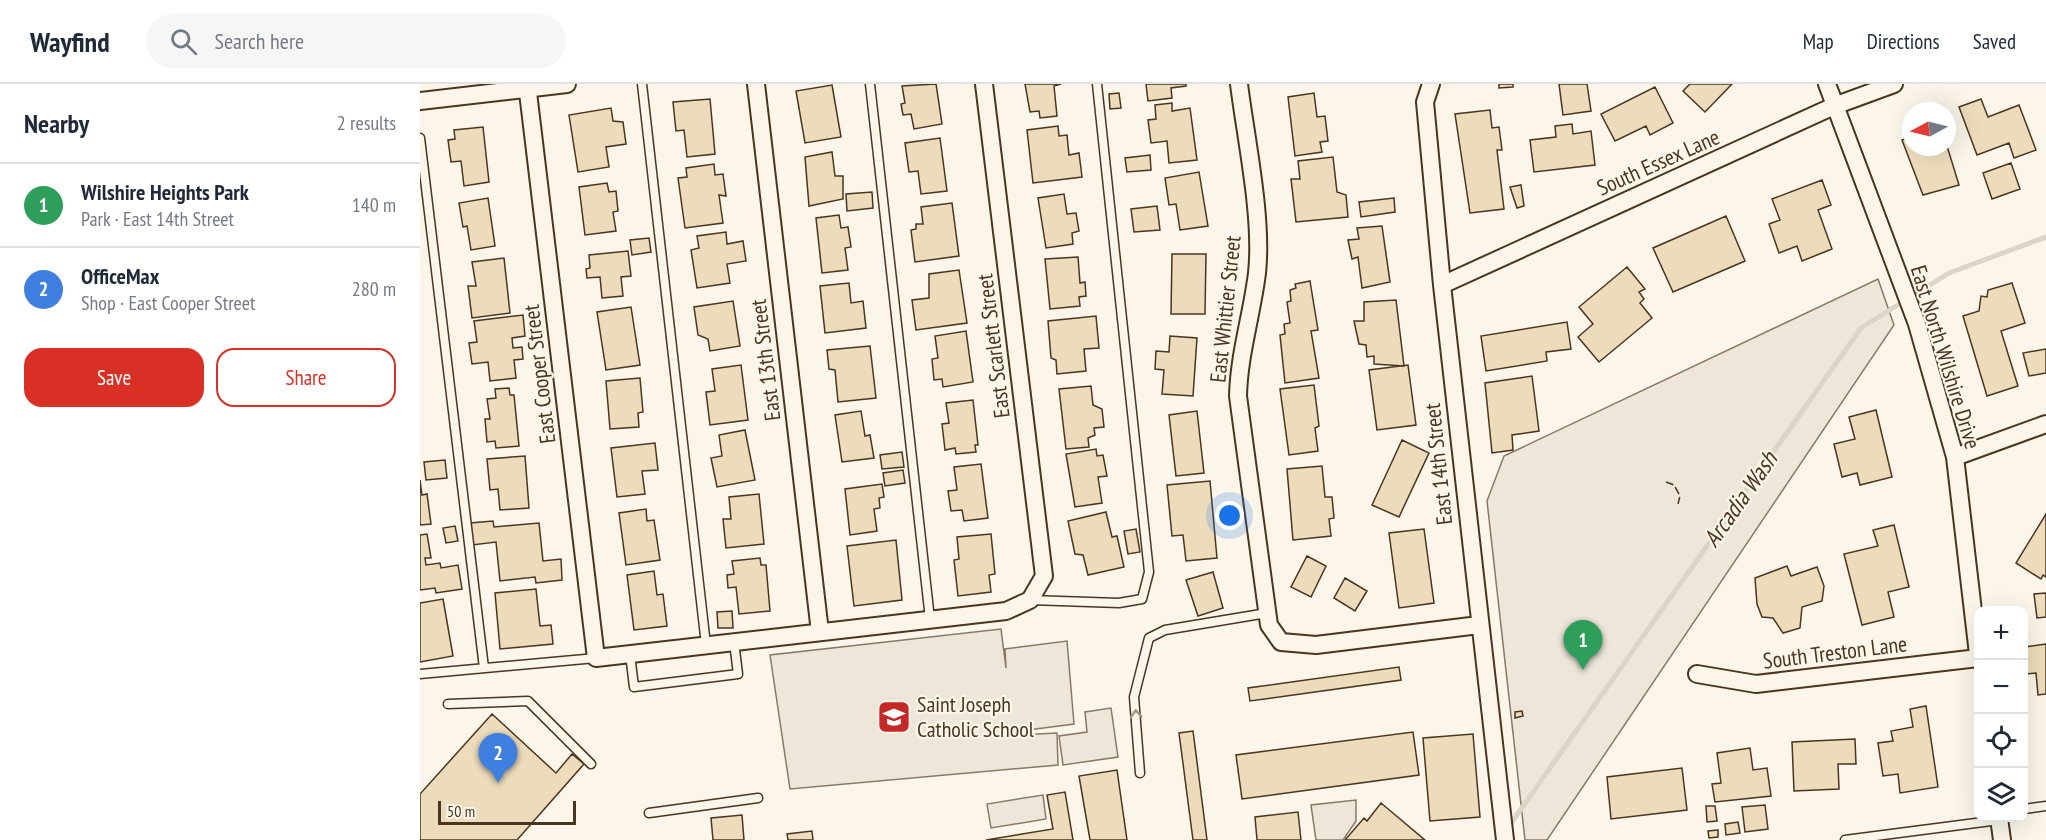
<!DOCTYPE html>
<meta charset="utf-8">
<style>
:root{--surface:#fff;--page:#f6f6f7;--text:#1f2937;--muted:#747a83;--line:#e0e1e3;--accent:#d93025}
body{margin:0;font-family:"PT Sans Narrow",sans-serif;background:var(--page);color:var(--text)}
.controls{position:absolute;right:18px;bottom:18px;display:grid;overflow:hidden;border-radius:12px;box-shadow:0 6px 24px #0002}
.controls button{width:54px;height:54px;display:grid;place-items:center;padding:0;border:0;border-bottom:2px solid var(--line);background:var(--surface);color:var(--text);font:30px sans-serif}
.compass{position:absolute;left:1482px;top:18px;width:54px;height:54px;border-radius:50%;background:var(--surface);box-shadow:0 6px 24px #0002;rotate:263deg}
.scale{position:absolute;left:18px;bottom:15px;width:138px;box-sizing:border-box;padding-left:6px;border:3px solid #4a3520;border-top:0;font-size:16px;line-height:21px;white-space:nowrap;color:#4a3520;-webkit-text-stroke:4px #fbf6e9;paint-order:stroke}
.you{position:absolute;left:810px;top:432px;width:21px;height:21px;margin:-15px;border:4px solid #fff;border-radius:50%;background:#1a73e8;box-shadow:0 0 0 9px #1a73e833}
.badge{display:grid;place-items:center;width:39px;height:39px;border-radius:50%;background:var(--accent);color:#fff;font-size:20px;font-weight:700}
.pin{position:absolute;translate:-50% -50px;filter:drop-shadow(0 2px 3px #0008)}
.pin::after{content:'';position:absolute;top:32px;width:21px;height:18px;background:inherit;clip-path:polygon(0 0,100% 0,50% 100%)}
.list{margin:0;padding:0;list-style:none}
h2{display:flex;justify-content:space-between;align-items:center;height:78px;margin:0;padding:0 24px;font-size:26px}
h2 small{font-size:20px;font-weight:400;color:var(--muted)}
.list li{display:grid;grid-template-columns:39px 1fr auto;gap:18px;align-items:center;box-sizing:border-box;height:84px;padding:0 24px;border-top:2px solid var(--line)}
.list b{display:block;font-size:22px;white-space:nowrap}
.list p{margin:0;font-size:20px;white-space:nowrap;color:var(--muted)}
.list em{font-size:20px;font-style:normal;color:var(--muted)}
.actions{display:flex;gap:12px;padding:18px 24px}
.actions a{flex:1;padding:14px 0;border:2px solid var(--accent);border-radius:18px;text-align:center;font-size:21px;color:var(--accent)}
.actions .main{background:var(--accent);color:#fff}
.icon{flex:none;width:33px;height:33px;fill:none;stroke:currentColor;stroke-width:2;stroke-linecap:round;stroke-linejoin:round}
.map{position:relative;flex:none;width:1626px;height:756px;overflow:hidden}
header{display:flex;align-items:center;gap:36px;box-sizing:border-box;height:84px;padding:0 30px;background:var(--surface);border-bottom:2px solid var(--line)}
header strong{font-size:28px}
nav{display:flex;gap:33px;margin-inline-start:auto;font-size:21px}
.search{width:420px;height:54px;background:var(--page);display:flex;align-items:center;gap:15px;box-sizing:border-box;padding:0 21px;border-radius:33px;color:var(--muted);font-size:22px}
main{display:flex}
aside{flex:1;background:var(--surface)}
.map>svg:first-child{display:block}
</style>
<header>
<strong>Wayfind</strong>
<div class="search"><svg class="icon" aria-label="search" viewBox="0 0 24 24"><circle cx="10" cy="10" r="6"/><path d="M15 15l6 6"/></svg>Search here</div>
<nav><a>Map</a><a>Directions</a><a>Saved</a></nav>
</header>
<main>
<aside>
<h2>Nearby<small>2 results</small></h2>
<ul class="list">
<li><span class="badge" style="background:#2e9e5b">1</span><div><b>Wilshire Heights Park</b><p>Park · East 14th Street</p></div><em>140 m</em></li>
<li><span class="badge" style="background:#3f7fe0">2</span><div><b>OfficeMax</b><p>Shop · East Cooper Street</p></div><em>280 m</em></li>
</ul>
<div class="actions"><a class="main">Save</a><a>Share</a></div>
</aside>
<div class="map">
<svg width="1626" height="756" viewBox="0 0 1626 756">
<rect width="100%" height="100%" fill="#fbf6e9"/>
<path fill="#ede6d9" stroke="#887966" stroke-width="1.5" d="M1458 195 1474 241 1127 756H1105L1067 417 1084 372Z
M581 545 586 584 585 565 647 557 654 640 593 648 594 651 637 649 638 681 370 705 350 571Z
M691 624 698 673 643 681 639 652 667 648 665 628Z
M623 711 626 735 571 744 567 720Z
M936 716V737L923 756H896L891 721Z"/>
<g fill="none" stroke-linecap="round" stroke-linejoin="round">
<path stroke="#dcd4c6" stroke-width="5" d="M1089 742 1441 244 1529 189 1626 153"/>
</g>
<path fill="#ecdcbc" stroke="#4a3520" stroke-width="1.5" d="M516 0 522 40 494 45 491 30 483 31 481 20 485 19 482 2Z
M605 0H641L634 2 637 32 620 34 619 27 610 28Z
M726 0H766V2L751 4 752 14 728 17Z
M1079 0H1093V3L1079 4Z
M1139 0H1167L1171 27 1143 31Z
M1270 0H1312L1285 28 1263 7Z
M412 1 421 53 385 59 376 7Z
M1235 3 1253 39 1230 51 1226 42 1195 57 1181 30Z
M699 9 701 24 690 25 689 10Z
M894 9 897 33 905 32 908 57 900 58 902 68 875 72 868 13Z
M290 15 295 70 267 73 264 46 256 47 253 18Z
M1561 15 1568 33 1599 21 1616 66 1594 74 1589 59 1557 71 1539 23Z
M752 19V27L770 24 777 76 749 79 747 57 731 59 728 36 736 35 735 21Z
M191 24 193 37 203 38 206 60 186 63 189 83 158 88 149 31Z
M1070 26 1072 44 1079 43 1082 66H1077L1084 125 1050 129 1035 30Z
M1152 40 1153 50 1171 47 1175 81 1114 88 1110 56 1136 53 1135 42Z
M638 42 639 52 647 51 649 71 659 69 662 93 613 99 607 46Z
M63 43 69 98 44 102 41 77 31 78 28 56 35 55 34 46Z
M1491 53V63L1527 62 1539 101 1503 111 1482 56Z
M520 54 527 107 501 110 498 87 489 88 485 59Z
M412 68 415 92H423V115L389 122 385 73Z
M730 71 731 86 707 88 705 74Z
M913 73 917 108 926 111 928 133 876 138 871 95H880L878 77Z
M1591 79 1600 105 1572 115 1563 89Z
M294 80 295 91 303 90 306 112 299 111 303 139 265 144 258 94 267 93 266 84Z
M779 88 788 142 760 146 756 120 749 121 745 94Z
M1402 96 1411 121 1398 126 1412 165 1382 177 1377 162 1359 169 1349 140 1360 136 1352 115Z
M187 99 189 108 196 107 198 127 193 128 196 147 165 151 159 103Z
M1101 101 1104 122 1097 124 1090 103Z
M452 108 453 124 427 127 426 110Z
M644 110 647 130 656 129 659 147 652 149 653 160 626 164 618 114Z
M68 114 75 162 51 166 47 142 43 143 39 119Z
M974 114 975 128 941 133 939 118Z
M532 119 539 172 495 178 491 146 496 145V140H503L501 123Z
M737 122 740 146 714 148 711 125Z
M419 131 421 144 428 143 431 163 425 164 428 186 402 189 396 134Z
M1306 132 1325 177 1253 208 1233 164Z
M962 142 970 198 942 204 938 173 932 175 928 156 939 155 937 144Z
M306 148 307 160 323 157 326 177 307 180 310 199 277 204 271 166 279 164 277 152Z
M229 154 231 168 212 171 210 156Z
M208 167 211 192 201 193 203 212 182 214 180 193 167 194 166 185 170 184 169 171Z
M752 170H786L785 230H751Z
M658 173 660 199 665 198 666 212 659 213 660 222 630 225 625 175Z
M84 174 90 229 52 234 48 202H56L52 178Z
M1207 183 1225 205 1219 208 1224 215 1220 219 1232 234 1179 278 1158 253 1173 240 1159 223Z
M539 186 547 239 496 246 492 216 509 214V190Z
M890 197 898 246 891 247 899 294 865 299 860 251 865 250 864 240 870 239 867 218 871 217 870 206 876 204 875 200Z
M429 199 431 219 443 217 446 244 405 249 400 202Z
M1592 199 1605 239 1581 247 1598 302 1567 312 1543 232 1559 227 1561 212 1567 213 1568 206Z
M976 216 984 282 954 280V272L947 273 946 261 939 260 934 237H944V218Z
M313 217 320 262 290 267 288 255 278 251 274 223Z
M211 223 220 281 186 286 177 228Z
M103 231 105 252 92 254 93 264 102 263 103 275 94 276 96 294 70 297 68 278 52 280 49 259 57 258 54 237Z
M676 232 679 264 664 265 666 287 637 290 636 276 631 274 628 237Z
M1147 238 1151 265 1126 268 1127 277 1066 287 1061 252Z
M546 247 553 298 523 303 522 295 514 296 512 275 518 274 515 252Z
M750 252 777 254 773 312 742 310 744 286 735 285 736 267 749 268Z
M450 262 456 314 418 318 415 286 409 285 407 266Z
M1626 265V289L1609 292 1603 269Z
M321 281 328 336 290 341 286 308 295 307 292 285Z
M988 281 996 341 957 346 949 286Z
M1112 292 1119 347 1092 351 1093 366 1072 369 1065 299Z
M220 294 223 328 218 329 219 343 190 345 186 297Z
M894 301 899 342 895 344 898 367 869 371 860 305Z
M671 302 673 321 682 325 684 343 674 344 675 351 668 354 669 363 646 365 639 305Z
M89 304 90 311H94L99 362 76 364 75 357 67 358 65 335H70L67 315 76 314 75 305Z
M553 316 558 361H555L556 368 536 370 535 364 525 366 522 340 529 339 526 319Z
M1456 326 1472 393 1440 401 1437 389 1422 393 1414 360 1435 355 1429 333Z
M441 327 445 352 450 351 454 374 422 378 415 331Z
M777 327 784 389 756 392 749 331Z
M325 346 335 396 297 403 291 374 302 372 299 351Z
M982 356 1009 369 979 433 952 421Z
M235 359 238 386 222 387 225 410 197 413 191 364Z
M676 365 677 372 683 371 687 392 678 393 682 419 655 423 646 370Z
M482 368 484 383 462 385 460 371Z
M105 372 109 424 80 426 78 405 70 406 67 375Z
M25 376 27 394 6 396 4 378Z
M561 380 568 434 544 437 542 426 531 427 528 407 537 406 534 383Z
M902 382 905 413H912L914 434 909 435 911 452 873 456 867 385Z
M483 386 485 399 465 402 463 389Z
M0 396 2 411 7 410 11 440 0 441Z
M790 397 797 474 766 477 763 451 752 452 747 401Z
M462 400 464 413 459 414 460 424 454 425 457 447 430 451 425 405Z
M339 410 344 460 306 464 303 435H311L309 413Z
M226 425 227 437 234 436 240 476 206 481 199 429Z
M686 428 692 453 697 452 704 483 668 491 663 471 655 470 648 437Z
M1626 430V493L1623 491 1621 495 1596 479Z
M73 437 74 443 119 439 123 477 141 475 142 496 116 499 115 493 80 497 76 458 52 461 50 439Z
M1474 441 1489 503 1468 508 1474 533 1442 541 1424 470 1458 462 1453 446Z
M35 442 38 457 26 459 23 444Z
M716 445 720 468 708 470 704 447Z
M1004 445 1014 519 979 524 969 449Z
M7 450 11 474H5L6 481 20 479 21 484 38 481 42 505 16 509 15 504 0 506V451Z
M571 450 575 490 569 491 571 508 538 512 534 476 539 475 537 453Z
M476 456 482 516 434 522 427 462Z
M887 472 906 482 891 513 871 503Z
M340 474 341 481H346L350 527 319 530 316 503 308 504 307 491 314 490 312 477Z
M1367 482 1371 492 1397 483 1404 502 1402 517 1382 523 1380 544 1363 549 1353 534 1342 533 1337 520 1335 494Z
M234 487 237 511 243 510 247 542 214 546 207 491Z
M793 488 803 524 778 532 766 496Z
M925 494 947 507 935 527 914 514Z
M116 505 120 542 131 541 133 560 80 565 75 509Z
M1626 509V533L1617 534 1614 510Z
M23 515 33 572 0 578V519Z
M312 527 313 544H298L297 528Z
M1626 560V610L1618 611 1616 589 1606 590 1604 563Z
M979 583 981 596 830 617 828 604Z
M1506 622 1518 703 1480 709 1478 690 1463 692 1458 659 1473 657 1471 647 1493 643 1490 625Z
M1102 627 1103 632 1095 634V628Z
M72 630 136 689 152 670 164 680 97 756H0V710Z
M773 647 787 756H773L759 649Z
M993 648 999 691 822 715 816 671Z
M1053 650 1060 733 1010 737 1003 654Z
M1435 655 1436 680H1418L1419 705 1374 707 1372 658Z
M1330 664 1333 686 1347 684 1351 712 1295 718 1292 700 1301 699 1297 669Z
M1262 684 1267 726 1191 735 1187 693Z
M697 686 707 756H670L659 692Z
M645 708 653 756H566L633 745 627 711Z
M961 719 1005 756H925L944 734 947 737Z
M1345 721 1348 745 1325 748 1322 723Z
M1286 722H1295L1297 737 1287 738Z
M878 728 881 756H837L835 733Z
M322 731 324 756H293L291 734Z
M1318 738 1320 749 1306 751 1305 740Z
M1298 746V753L1289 754 1288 747Z
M392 747 393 756H368L367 750Z"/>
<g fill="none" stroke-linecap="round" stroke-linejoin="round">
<g stroke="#4a3520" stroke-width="11">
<path id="lane" d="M222 0 286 561
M450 0 510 535
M0 54 64 584
M610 516 699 519 722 515 729 488 677 0
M210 570 214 603 318 590 314 558
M0 590 176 574
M28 620 108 617 171 680
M720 689 714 613 729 554 745 546 847 529
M1604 725 1626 722
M229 729 338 714
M1425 756 1579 736"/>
</g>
<g stroke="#4a3520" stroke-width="20">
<path id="street" d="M107 0 176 574 586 527 610 516 624 492 564 0
M336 0 400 548
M819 0C826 56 843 134 837 189 832 230 819 270 818 312L849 541 861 558 896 561 1059 541
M1011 0 1005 18 1022 201 1085 756
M1407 0 1497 240 1535 373 1558 570
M0 17 147 0
M1022 201 1414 22 1474 0
M1535 373 1626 340
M1277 590 1336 600 1558 574
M1579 734 1582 756"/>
</g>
<use href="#lane" stroke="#fbf6e9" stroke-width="8"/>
<use href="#street" stroke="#fbf6e9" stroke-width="16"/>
<path stroke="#4a3520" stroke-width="1.5" stroke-dasharray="8 3" stroke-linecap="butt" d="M1246 398 1254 401 1260 412 1258 420"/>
</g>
<defs><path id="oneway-chevron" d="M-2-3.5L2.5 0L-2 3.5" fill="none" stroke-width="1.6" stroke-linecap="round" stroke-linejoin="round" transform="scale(1.5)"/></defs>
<use stroke="#a29684" href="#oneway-chevron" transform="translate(716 630) rotate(-94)"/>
<defs>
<g id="school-square" transform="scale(1.725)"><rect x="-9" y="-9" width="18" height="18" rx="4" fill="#c62828" stroke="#fbf6e9"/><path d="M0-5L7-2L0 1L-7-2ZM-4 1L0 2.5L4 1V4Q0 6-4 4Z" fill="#fff"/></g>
</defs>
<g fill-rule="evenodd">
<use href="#school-square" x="474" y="633"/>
</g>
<g text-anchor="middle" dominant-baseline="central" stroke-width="4.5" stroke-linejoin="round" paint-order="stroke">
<g font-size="22" fill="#4a3520" stroke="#fbf6e9">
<text transform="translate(1238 78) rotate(-24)">South Essex Lane</text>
<text transform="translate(805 225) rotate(-84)">East Whittier Street</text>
<text transform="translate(573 262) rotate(-97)">East Scarlett Street</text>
<text transform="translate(1526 273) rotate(73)">East North Wilshire Drive</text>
<text transform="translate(345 276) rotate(-97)">East 13th Street</text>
<text transform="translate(119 290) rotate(-97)">East Cooper Street</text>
<text transform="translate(1018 380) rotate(-96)">East 14th Street</text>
<text transform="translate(1415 568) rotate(-7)">South Treston Lane</text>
</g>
<g font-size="22" fill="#4a3520" stroke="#fbf6e9" text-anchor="start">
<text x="497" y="620">Saint Joseph<tspan x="497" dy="25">Catholic School</tspan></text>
</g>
<g font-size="24" font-style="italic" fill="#4a3520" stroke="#fbf6e9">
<text transform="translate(1320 415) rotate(-55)">Arcadia Wash</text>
</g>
</g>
</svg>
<div class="controls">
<button>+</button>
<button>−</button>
<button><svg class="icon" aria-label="locate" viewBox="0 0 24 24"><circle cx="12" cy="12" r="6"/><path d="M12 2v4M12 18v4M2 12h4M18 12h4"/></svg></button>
<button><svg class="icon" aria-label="layers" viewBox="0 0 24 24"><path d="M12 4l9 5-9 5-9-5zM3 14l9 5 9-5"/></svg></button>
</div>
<svg class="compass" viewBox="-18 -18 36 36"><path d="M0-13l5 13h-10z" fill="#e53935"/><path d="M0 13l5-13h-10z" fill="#747a83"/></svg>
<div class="scale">50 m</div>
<div class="you"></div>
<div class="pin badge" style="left:1163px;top:586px;background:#2e9e5b">1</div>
<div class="pin badge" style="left:78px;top:699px;background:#3f7fe0">2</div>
</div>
</main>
